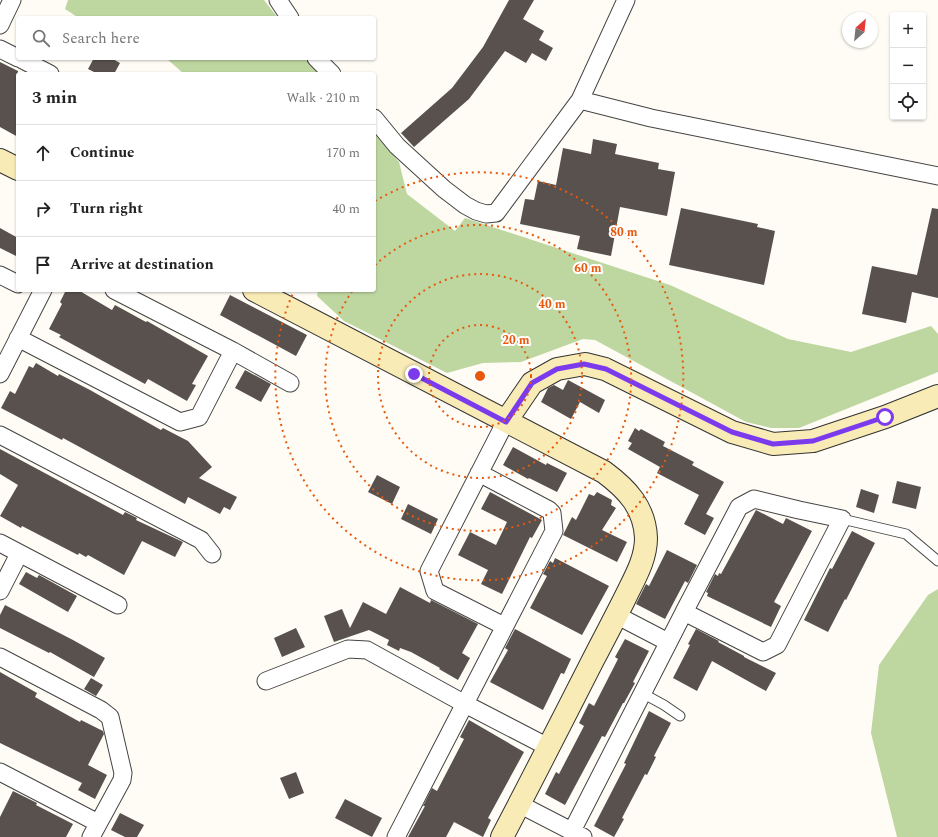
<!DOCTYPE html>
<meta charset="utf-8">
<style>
:root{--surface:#fff;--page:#f2f2f2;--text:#222;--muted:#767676;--line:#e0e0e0}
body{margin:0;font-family:Spectral,serif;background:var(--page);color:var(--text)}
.controls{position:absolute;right:12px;top:12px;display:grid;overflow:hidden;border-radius:4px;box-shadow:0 1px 3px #0004}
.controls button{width:36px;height:36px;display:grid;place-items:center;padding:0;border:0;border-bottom:1px solid var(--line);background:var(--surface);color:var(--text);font:20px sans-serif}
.compass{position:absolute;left:842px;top:12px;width:36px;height:36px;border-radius:50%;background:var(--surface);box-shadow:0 1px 3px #0004;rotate:27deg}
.stop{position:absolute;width:12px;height:12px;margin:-9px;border:3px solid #7c3aed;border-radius:50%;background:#fff}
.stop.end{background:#7c3aed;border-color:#fff;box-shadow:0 1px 4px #0008}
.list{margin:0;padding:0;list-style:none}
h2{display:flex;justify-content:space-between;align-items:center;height:52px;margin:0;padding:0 16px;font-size:17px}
h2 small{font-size:13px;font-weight:400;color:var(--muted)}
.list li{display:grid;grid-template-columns:26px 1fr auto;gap:12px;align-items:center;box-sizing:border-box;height:56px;padding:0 16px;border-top:1px solid var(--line)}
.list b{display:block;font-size:15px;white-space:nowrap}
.list em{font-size:13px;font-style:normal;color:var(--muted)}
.icon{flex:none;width:22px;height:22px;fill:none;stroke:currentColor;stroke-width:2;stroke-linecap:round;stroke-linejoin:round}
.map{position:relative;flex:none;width:938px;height:837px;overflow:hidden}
.search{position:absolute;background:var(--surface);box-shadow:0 1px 3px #0004;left:16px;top:16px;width:360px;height:44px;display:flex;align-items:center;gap:10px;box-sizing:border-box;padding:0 14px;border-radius:4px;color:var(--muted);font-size:15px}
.panel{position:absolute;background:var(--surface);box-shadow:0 1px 3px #0004;left:16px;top:72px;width:360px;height:220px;border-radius:4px}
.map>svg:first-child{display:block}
</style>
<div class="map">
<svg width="938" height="837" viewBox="0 0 938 837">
<rect width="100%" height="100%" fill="#fefcf5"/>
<path fill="#bed7a1" d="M68 0H264L278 18H79L65 9Z
M166 58H309L323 74H184Z
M374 133 399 162 407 194 455 231 465 218 670 285 788 339 851 352 931 326 938 334V372L799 428H771L746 422 595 340 583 339 521 362 483 363 447 373 344 321 317 296 318 290H374Z
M938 589V837H897L871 733 879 665 928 595Z"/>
<path fill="#59514e" d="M509 0H534L523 19 544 31 539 40 553 48 546 61 532 53 526 63 505 51 469 99 414 147 401 133 452 88 483 47Z
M94 58H111L120 63 114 74H98L88 69Z
M0 62 18 71V137L0 127Z
M593 139 617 144 615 154 659 163 658 169 675 172 667 216 620 207 611 256 577 249 580 236 520 224 525 199 534 200 538 181 556 185 563 148 591 154Z
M681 208 758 224 757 227 775 231 764 285 669 265Z
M932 208 938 209V298L912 292 906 323 862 314 872 266 917 275Z
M0 228 18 238V257L0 248Z
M66 290H78L112 310 115 305 146 322 147 321 208 356 192 384 196 385 187 401 148 379 145 384 59 337 61 335 49 329 62 304 60 302Z
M230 295 307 335 296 356 220 315Z
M36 363 58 376 59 374 90 390 161 430 163 428 188 441 212 467 199 478 237 497 230 510 224 507 220 514 188 497 185 504 63 438 62 440 1 408 10 391 15 394 29 366 33 368Z
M245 370 271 384 261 402 235 388Z
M568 380 605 400 599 413 580 402 571 419 541 402 548 388 554 385 563 390Z
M635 428 639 431 641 429 665 442 663 446 694 462 692 465 724 482 706 514 714 518 705 535 684 524 699 495 657 473 660 467 628 449 632 443 628 441Z
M513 447 546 465 547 463 567 473 557 492 529 478 528 479 503 465Z
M0 449 123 515 125 512 137 518 136 520 183 542 175 557 142 541 124 575 88 555 86 557 79 553 78 555 22 526 21 528 0 516 18 485 0 474Z
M377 475 400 487 392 504 368 492Z
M897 481 921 487 916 509 892 503Z
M861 489 879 495 874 513 856 507Z
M490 492 542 520 532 538 530 537 502 594 481 584 488 570 458 555 470 532 496 545 507 522 481 509Z
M597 492 612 500 611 505 616 508 602 530 627 542 617 562 563 535 572 517 576 520 589 494 594 496Z
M408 504 438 519 431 534 401 519Z
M756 510 783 524 786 518 812 531 774 602 781 606 771 627 707 596 708 593 706 592 715 574 718 576 719 573 721 574Z
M852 531 875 543 846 600 845 599 828 632 804 620 830 568 832 569Z
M667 550 697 565 688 583 685 581 665 619 636 604 646 584 649 586Z
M555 558 609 586 582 635 530 608 547 576 543 574 550 561 553 563Z
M26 572 37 578 39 575 77 596 68 612 19 584Z
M400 587 430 603 431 600 478 624 462 653 470 658 458 680 439 669 440 668 411 652 400 648 399 651 387 645 389 640 369 630 334 642 324 616 342 609 350 628 363 602 386 614Z
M5 605 73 640 105 658 94 677 50 652 49 653 0 628V615Z
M296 628 305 647 282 657 274 638Z
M515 629 571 659 564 674 561 673 543 710 490 682 508 650 505 648Z
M696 629 719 641 718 642 744 656V657L776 673 766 691 712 661 697 691 673 678 690 645 688 644Z
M625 639 649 651 633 682 635 683 624 703H623L605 737 602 736 565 805 545 794 556 772 559 774 584 726 579 723 589 703 594 706 618 659 615 657Z
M0 672 37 693 35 697 80 722 81 720 103 731 104 734 88 765 107 775 95 799 78 790 82 783 0 743Z
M91 678 103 685 96 696 84 689Z
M649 711 671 723 654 756 656 757 647 775 645 774 622 818 624 819 614 837 594 826 626 764 624 763Z
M469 720 524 752 488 818 491 820 483 837 454 822 446 837H408L425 806H423L432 788 437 791 464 739 460 737Z
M296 772 304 793 289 799 280 778Z
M13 791 37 803 36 805 73 824 66 837H0V817Z
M345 799 382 818 372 837 335 818Z
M120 813 144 825 137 837H125L111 830Z"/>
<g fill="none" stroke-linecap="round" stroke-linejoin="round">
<g stroke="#444" stroke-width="11">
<path id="lane" d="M842 519 906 534 938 561
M642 693 664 705 680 716"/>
</g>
<g stroke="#444" stroke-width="19">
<path id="street" d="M278 0 290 18
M0 25 12 0
M0 49 18 58
M19 58 50 74
M316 58 332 74
M580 100 651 118 938 176
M374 118 397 146 444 189 465 205 476 211 486 214 496 213 580 100 626 0
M0 275 18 284
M114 290 233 351 290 383
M18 338 180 422 199 417 233 351
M0 374 43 290
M0 435 201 540 212 554
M0 543 118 605
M0 591 19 554
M616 615 668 642
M504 626 435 591 429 571 506 421
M0 657 101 710 110 717 123 773 122 780 91 837
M266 681 348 649 367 650 465 704 548 747
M0 772 98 823
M519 804 583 837
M572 831 684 612 763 652 777 645 842 519 799 510 754 499 739 507 684 612
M396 837 554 531 552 513 549 510 479 473"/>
</g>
<g stroke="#333" stroke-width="24">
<path id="secondary" d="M0 160 18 169
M254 290 604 472C627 489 645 508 646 538 646 560 634 579 625 598 615 618 604 639 593 660 563 719 533 778 502 837
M506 421 532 383 557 369 585 364 605 369 732 432 773 444 813 441 885 417 938 396"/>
</g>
<use href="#lane" stroke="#fff" stroke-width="9"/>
<use href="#street" stroke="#fff" stroke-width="17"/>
<use href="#secondary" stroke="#f9ebb6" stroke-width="22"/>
</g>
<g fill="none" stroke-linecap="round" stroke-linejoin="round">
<path stroke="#7c3aed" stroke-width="5" d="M414 374 506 422 532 383 557 369 584 364 606 369 732 432 773 444 813 441 885 417"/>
</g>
<g fill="none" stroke="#e8590c" stroke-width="2" stroke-dasharray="2 4">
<circle cx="480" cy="376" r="51"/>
<circle cx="480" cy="376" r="102"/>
<path d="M375 265A153 153 0 1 1 353 290"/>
<path d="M375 201A204 204 0 1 1 294 291"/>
</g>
<circle cx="480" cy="376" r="6" fill="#e8590c" stroke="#fff" stroke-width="2"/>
<g font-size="12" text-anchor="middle" font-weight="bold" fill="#e8590c" stroke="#fff" stroke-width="4" stroke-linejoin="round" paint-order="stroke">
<text x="624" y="236">80 m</text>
<text x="588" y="272">60 m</text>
<text x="552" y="308">40 m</text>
<text x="516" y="344">20 m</text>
</g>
</svg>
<div class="controls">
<button>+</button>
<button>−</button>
<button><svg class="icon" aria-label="locate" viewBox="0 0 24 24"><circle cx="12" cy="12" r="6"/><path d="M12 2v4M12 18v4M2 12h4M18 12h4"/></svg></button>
</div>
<svg class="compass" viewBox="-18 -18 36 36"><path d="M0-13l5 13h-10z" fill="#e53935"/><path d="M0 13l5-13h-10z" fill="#767676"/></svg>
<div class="stop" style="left:885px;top:417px"></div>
<div class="stop end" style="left:414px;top:374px"></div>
<div class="search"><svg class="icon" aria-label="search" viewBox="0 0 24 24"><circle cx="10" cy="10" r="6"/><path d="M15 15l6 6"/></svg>Search here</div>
<section class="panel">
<h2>3 min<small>Walk · 210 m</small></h2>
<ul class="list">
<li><svg class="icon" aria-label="ahead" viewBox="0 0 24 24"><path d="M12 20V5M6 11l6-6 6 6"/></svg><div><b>Continue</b></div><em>170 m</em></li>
<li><svg class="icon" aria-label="right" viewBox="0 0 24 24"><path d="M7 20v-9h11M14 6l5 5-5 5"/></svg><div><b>Turn right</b></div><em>40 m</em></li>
<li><svg class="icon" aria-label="arrive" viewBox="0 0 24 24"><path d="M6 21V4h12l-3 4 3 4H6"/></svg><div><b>Arrive at destination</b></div></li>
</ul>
</section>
</div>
